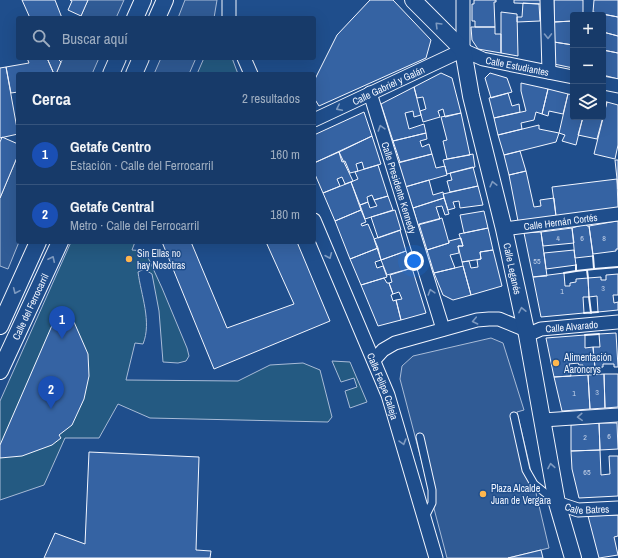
<!DOCTYPE html>
<html lang="es">
<meta charset="utf-8">
<style>
:root{--surface:#173a69;--page:#244571;--text:#f1f3f6;--muted:#9eadc0;--line:#36547d;--accent:#ea580c}
body{margin:0;font-family:"Archivo Narrow",sans-serif;background:var(--page);color:var(--text)}
.controls{position:absolute;right:12px;top:12px;display:grid;overflow:hidden;border-radius:4px;box-shadow:0 4px 16px #0002}
.controls button{width:36px;height:36px;display:grid;place-items:center;padding:0;border:0;border-bottom:1px solid var(--line);background:var(--surface);color:var(--text);font:20px sans-serif}
.you{position:absolute;left:414px;top:261px;width:14px;height:14px;margin:-10px;border:3px solid #fff;border-radius:50%;background:#1a73e8;box-shadow:0 0 0 6px #1a73e833}
.badge{display:grid;place-items:center;width:26px;height:26px;border-radius:50%;background:var(--accent);color:#fff;font-size:13px;font-weight:700}
.pin{position:absolute;translate:-50% -33px;filter:drop-shadow(0 1px 2px #0008)}
.pin::after{content:'';position:absolute;top:21px;width:14px;height:12px;background:inherit;clip-path:polygon(0 0,100% 0,50% 100%)}
.list{margin:0;padding:0;list-style:none}
h2{display:flex;justify-content:space-between;align-items:center;height:52px;margin:0;padding:0 16px;font-size:17px}
h2 small{font-size:13px;font-weight:400;color:var(--muted)}
.list li{display:grid;grid-template-columns:26px 1fr auto;gap:12px;align-items:center;box-sizing:border-box;height:60px;padding:0 16px;border-top:1px solid var(--line)}
.list b{display:block;font-size:15px;white-space:nowrap}
.list p{margin:0;font-size:13px;white-space:nowrap;color:var(--muted)}
.list em{font-size:13px;font-style:normal;color:var(--muted)}
.icon{flex:none;width:22px;height:22px;fill:none;stroke:currentColor;stroke-width:2;stroke-linecap:round;stroke-linejoin:round}
.map{position:relative;flex:none;width:618px;height:558px;overflow:hidden}
.search{position:absolute;background:var(--surface);box-shadow:0 4px 16px #0002;left:16px;top:16px;width:300px;height:44px;display:flex;align-items:center;gap:10px;box-sizing:border-box;padding:0 14px;border-radius:4px;color:var(--muted);font-size:15px}
.panel{position:absolute;background:var(--surface);box-shadow:0 4px 16px #0002;left:16px;top:72px;width:300px;height:172px;border-radius:4px}
.map>svg:first-child{display:block}
</style>
<div class="map">
<svg width="618" height="558" viewBox="0 0 618 558">
<rect width="100%" height="100%" fill="#1f4e8c"/>
<path fill="#245a82" stroke="#a8bbd7" d="M204 58H232L238 74H197Z
M71 242H135L132 250 145 251 162 288 187 348 189 356 186 361 178 363 163 362 159 311 152 274 144 269 138 272C141 295 152 322 143 344L135 343 126 380 238 381 270 365 303 363 320 370 332 417 328 422 150 418 118 404 99 438H65L44 485 0 500V401Z
M332 361 350 362 367 402 350 408 345 391 357 387 354 378 341 382Z"/>
<path fill="#305b95" stroke="#a8bbd7" d="M88 0H124L116 18H80Z
M185 0H217L214 18H178Z
M63 58H99L92 74H56Z
M161 58H196L189 74H154Z
M18 155 19 242 8 269 0 266V198Z
M491 338 503 343 524 410 517 412 549 548 508 558H447L400 379 402 366 413 356Z"/>
<path fill="#3563a3" stroke="#f2f6ff" d="M22 0H55L62 18H30Z
M70 0H88L81 16 68 10 72 1Z
M370 0H393L431 40 426 58 319 106 314 98V81L337 35Z
M474 0H496V2H494L495 27H475V21H472V4H474Z
M514 0H542V4L514 3Z
M554 0H583V15H573V21L554 22Z
M594 0H618V17L593 12Z
M523 3 539 4 540 21 517 22V17H522Z
M501 12 517 14 518 56 501 53Z
M596 13 618 17V36L603 32V15H596Z
M573 21V45L554 42V22Z
M471 27H495V34H501V53L478 49 472 40Z
M603 32 618 36V53L603 50Z
M554 42 573 45V68L554 64Z
M603 50 618 53V79L603 75Z
M27 58H47L54 74H18V92L11 93 6 67 29 63Z
M47 58H57L61 62 56 74H54Z
M6 67 18 134 0 138V68Z
M441 73 452 78 461 113 445 117 443 109 438 111 440 117 423 122 420 111 426 109 423 97 417 98 414 87Z
M490 73 507 78 512 92 491 98 485 78Z
M521 83 548 89 542 114 536 112 534 120 521 123 522 129 498 135 494 118 526 111 521 91Z
M414 87 421 115 414 117 413 111 405 113 409 129 424 124 426 133 393 141 381 104Z
M548 89 568 94 563 114 549 111 548 116 542 114Z
M508 93 512 106 519 104 520 112 494 118 489 98Z
M568 94 573 95V117H583L576 145 562 141 565 135 559 133Z
M603 101 607 102 597 139 578 135 583 117H603Z
M607 102 618 105V145L615 159 594 154Z
M364 112 372 136 314 163V135Z
M461 113 470 155 447 159 443 141 447 140 441 117Z
M539 125V129L559 133 556 142 504 155 498 135Z
M426 133 427 139 420 141 422 147 429 144 432 154 400 162 393 141Z
M372 136 381 164 364 169 362 162 356 164 358 171 350 173 345 161 342 162 339 152Z
M2 137 18 144V155L0 198V142Z
M520 151 526 171 509 175 504 155Z
M339 152 353 181 345 184 342 177 337 179 340 186 323 193 314 172V163Z
M432 154 436 168 445 166 447 175 405 187 398 163Z
M473 154 475 167 447 174 443 160Z
M615 160H618V189L617 179Z
M378 165 388 196 374 200 372 195 367 197 368 202 360 205 351 182 358 179 355 172Z
M473 167 478 186 450 192 447 181 452 180 450 173Z
M526 171 534 207 541 206 540 200 554 198 556 216 518 221 509 175Z
M617 179 618 209 556 216 552 187Z
M429 180 433 195 443 192 444 198 413 208 405 187Z
M351 182 361 210 335 221 323 193Z
M478 186 483 205 460 208 459 201 453 202 455 208 448 210 443 194Z
M388 196 393 210 365 219 360 205 368 202 370 208 377 206 374 200Z
M444 198 449 214 445 215 442 206 436 207 440 219 418 225 413 208Z
M361 210 366 222 361 224 362 226 368 224 378 248 350 259 335 221Z
M395 210 401 230 378 238 371 217Z
M484 211 488 228 464 233 460 215Z
M442 218 449 243 427 250 419 224Z
M617 221H618V249H616V251L593 254 589 226Z
M586 224 587 226H589L593 256 575 258 572 228Z
M488 228 493 250 480 252 481 259 462 262 458 246H463L459 234Z
M572 228 574 243 543 246 541 232Z
M400 230 406 251 381 260 374 239Z
M541 232 547 276 533 277 524 233Z
M461 238 463 246H458L459 253 450 255 455 268 434 273 427 250 449 243V241Z
M162 242H191L227 328 294 304 266 242H297L330 321 214 369Z
M378 248 381 260 375 262 377 268 383 266 387 277 361 285 350 259Z
M493 250 502 286 471 295 462 262 469 261 471 268 478 267 477 260 481 259 480 252Z
M574 250 576 265 546 269 544 253Z
M406 251 412 268 387 275 381 260Z
M463 266 471 295 453 300 443 295 434 273Z
M412 268 426 313 401 320 396 300 402 299 399 292 393 294 389 283 392 282 390 275Z
M564 273 565 286H570V283L576 282V279L588 278 589 297H583L584 313 541 317 533 277Z
M618 274V295H613L614 303 618 302V310L598 312 597 296 589 297 588 278 601 277V280H606V275Z
M384 278 387 283H389L393 294 391 295 393 301 396 300 401 320 378 326 361 285Z
M60 307 74 322 88 354 89 376 84 399 72 425 59 435 61 438 52 445 22 456 0 458V445Z
M616 333 618 367H614V364H603V367L595 368 593 347H600L599 334Z
M585 335V348L593 347 595 368 582 369 583 365H579L578 363 569 364 571 376 554 377 546 338Z
M604 374H618V407L605 408Z
M604 374 605 408 590 409 588 375Z
M588 375 590 409 562 411 554 377Z
M599 423H617L618 449 600 450Z
M599 423 600 450 571 451V425Z
M600 450 601 475 610 474 609 456H618V496L579 498 572 469 571 451Z
M89 452 199 457 196 550 211 551 210 558H44L55 533 85 544Z
M618 515V536L614 537 618 555 599 558 588 516Z
M541 550 543 558H508Z"/>
<g fill="none" stroke-linecap="round" stroke-linejoin="round">
<g stroke="#f2f6ff" stroke-width="9">
<path id="service" d="M514 416 526 470 534 484 554 500
M420 437 432 490V503L425 517"/>
</g>
<g stroke="#f2f6ff" stroke-width="15">
<g id="minor">
<path d="M229 0V18"/>
<path d="M463 0V50"/>
<path d="M547 0 549 72"/>
<path id="s1" d="M463 50 483 59 573 77"/>
<path d="M244 58 251 74"/>
<path d="M603 83 618 86"/>
<path id="s2" d="M370 93 443 329"/>
<path id="s3" d="M314 120 463 50"/>
<path id="s4" d="M314 220 388 395 436 558"/>
<path id="s5" d="M504 229 618 214"/>
<path id="s6" d="M527 335 541 329 618 322"/>
<path d="M374 360 383 350 395 343 477 320 489 319H499L526 330"/>
<path d="M543 420 618 415"/>
<path id="s7" d="M557 503 578 510 618 508"/>
</g>
</g>
<g stroke="#f2f6ff" stroke-width="18">
<g id="tertiary">
<path id="s8" d="M413 0 463 50 471 96 504 229 527 335 557 503 573 558"/>
<path d="M135 18 143 0"/>
<path d="M157 18 165 0"/>
<path d="M111 74 118 58"/>
<path d="M134 74 141 58"/>
<path d="M0 326 38 242"/>
<path id="s9" d="M0 371 60 242"/>
</g>
</g>
<use href="#service" stroke="#1f4e8c" stroke-width="7"/>
<use href="#minor" stroke="#1f4e8c" stroke-width="13"/>
<use href="#tertiary" stroke="#1f4e8c" stroke-width="16"/>
<path stroke="#f2f6ff" stroke-width="2" d="M576 265V271L594 269 593 256
M594 269 618 267
M587 270 588 278
M564 273 576 271
M589 297 591 313
M584 313 598 312
M585 335 599 334"/>
</g>
<defs><path id="oneway-chevron" d="M-2-3.5L2.5 0L-2 3.5" fill="none" stroke-width="1.6" stroke-linecap="round" stroke-linejoin="round"/></defs>
<g stroke="#7e9ac0">
<use href="#oneway-chevron" transform="translate(438 25) rotate(-135)"/>
<use href="#oneway-chevron" transform="translate(548 36) rotate(89)"/>
<use href="#oneway-chevron" transform="translate(339 108) rotate(154)"/>
<use href="#oneway-chevron" transform="translate(381 128) rotate(-107)"/>
<use href="#oneway-chevron" transform="translate(493 184) rotate(-104)"/>
<use href="#oneway-chevron" transform="translate(329 256) rotate(67)"/>
<use href="#oneway-chevron" transform="translate(52 259) rotate(-65)"/>
<use href="#oneway-chevron" transform="translate(16 291) rotate(114)"/>
<use href="#oneway-chevron" transform="translate(431 292) rotate(-107)"/>
<use href="#oneway-chevron" transform="translate(522 310) rotate(-102)"/>
<use href="#oneway-chevron" transform="translate(475 321) rotate(168)"/>
<use href="#oneway-chevron" transform="translate(580 417) rotate(177)"/>
<use href="#oneway-chevron" transform="translate(403 442) rotate(74)"/>
<use href="#oneway-chevron" transform="translate(551 466) rotate(-100)"/>
</g>
<g fill="#ffb74d" stroke="#1f4e8c" stroke-width="1.5">
<circle cx="129" cy="259" r="4"/>
<circle cx="556" cy="363" r="4"/>
<circle cx="483" cy="494" r="4"/>
</g>
<g text-anchor="middle" dominant-baseline="central" stroke-width="3" stroke-linejoin="round" paint-order="stroke">
<g font-size="8" fill="#c3d1e8">
<text x="558" y="238">4</text>
<text x="582" y="238">6</text>
<text x="604" y="238">8</text>
<text x="537" y="261">55</text>
<text x="603" y="288">3</text>
<text x="562" y="291">1</text>
<text x="597" y="392">3</text>
<text x="574" y="393">1</text>
<text x="609" y="436">6</text>
<text x="585" y="437">2</text>
<text x="587" y="472">65</text>
</g>
<g font-size="10" fill="#f2f6ff" stroke="#1f4e8c">
<text stroke="none"><textPath href="#s1" startOffset="57">Calle Estudiantes</textPath></text>
<text stroke="none"><textPath href="#s3" startOffset="82">Calle Gabriel y Galán</textPath></text>
<text stroke="none"><textPath href="#s2" startOffset="99">Calle Presidente Kennedy</textPath></text>
<text stroke="none"><textPath href="#s5" startOffset="57">Calle Hernán Cortés</textPath></text>
<text stroke="none"><textPath href="#s8" startOffset="295">Calle Leganés</textPath></text>
<text stroke="none"><textPath href="#s9" startOffset="71">Calle del Ferrocarril</textPath></text>
<text stroke="none"><textPath href="#s6" startOffset="46">Calle Alvarado</textPath></text>
<text stroke="none"><textPath href="#s4" startOffset="180">Calle Felipe Calleja</textPath></text>
<text stroke="none"><textPath href="#s7" startOffset="31">Calle Batres</textPath></text>
</g>
<g font-size="10" fill="#f2f6ff" stroke="#1f4e8c" text-anchor="start">
<text x="137" y="253">Sin Ellas no<tspan x="137" dy="12">hay Nosotras</tspan></text>
<text x="564" y="357">Alimentación<tspan x="564" dy="12">Aaroncrys</tspan></text>
<text x="491" y="488">Plaza Alcalde<tspan x="491" dy="12">Juan de Vergara</tspan></text>
</g>
</g>
</svg>
<div class="controls">
<button>+</button>
<button>−</button>
<button><svg class="icon" aria-label="layers" viewBox="0 0 24 24"><path d="M12 4l9 5-9 5-9-5zM3 14l9 5 9-5"/></svg></button>
</div>
<div class="you"></div>
<div class="pin badge" style="left:62px;top:339px;background:#1a4fb4">1</div>
<div class="pin badge" style="left:51px;top:409px;background:#1a4fb4">2</div>
<div class="search"><svg class="icon" aria-label="search" viewBox="0 0 24 24"><circle cx="10" cy="10" r="6"/><path d="M15 15l6 6"/></svg>Buscar aquí</div>
<section class="panel">
<h2>Cerca<small>2 resultados</small></h2>
<ul class="list">
<li><span class="badge" style="background:#1a4fb4">1</span><div><b>Getafe Centro</b><p>Estación · Calle del Ferrocarril</p></div><em>160 m</em></li>
<li><span class="badge" style="background:#1a4fb4">2</span><div><b>Getafe Central</b><p>Metro · Calle del Ferrocarril</p></div><em>180 m</em></li>
</ul>
</section>
</div>
